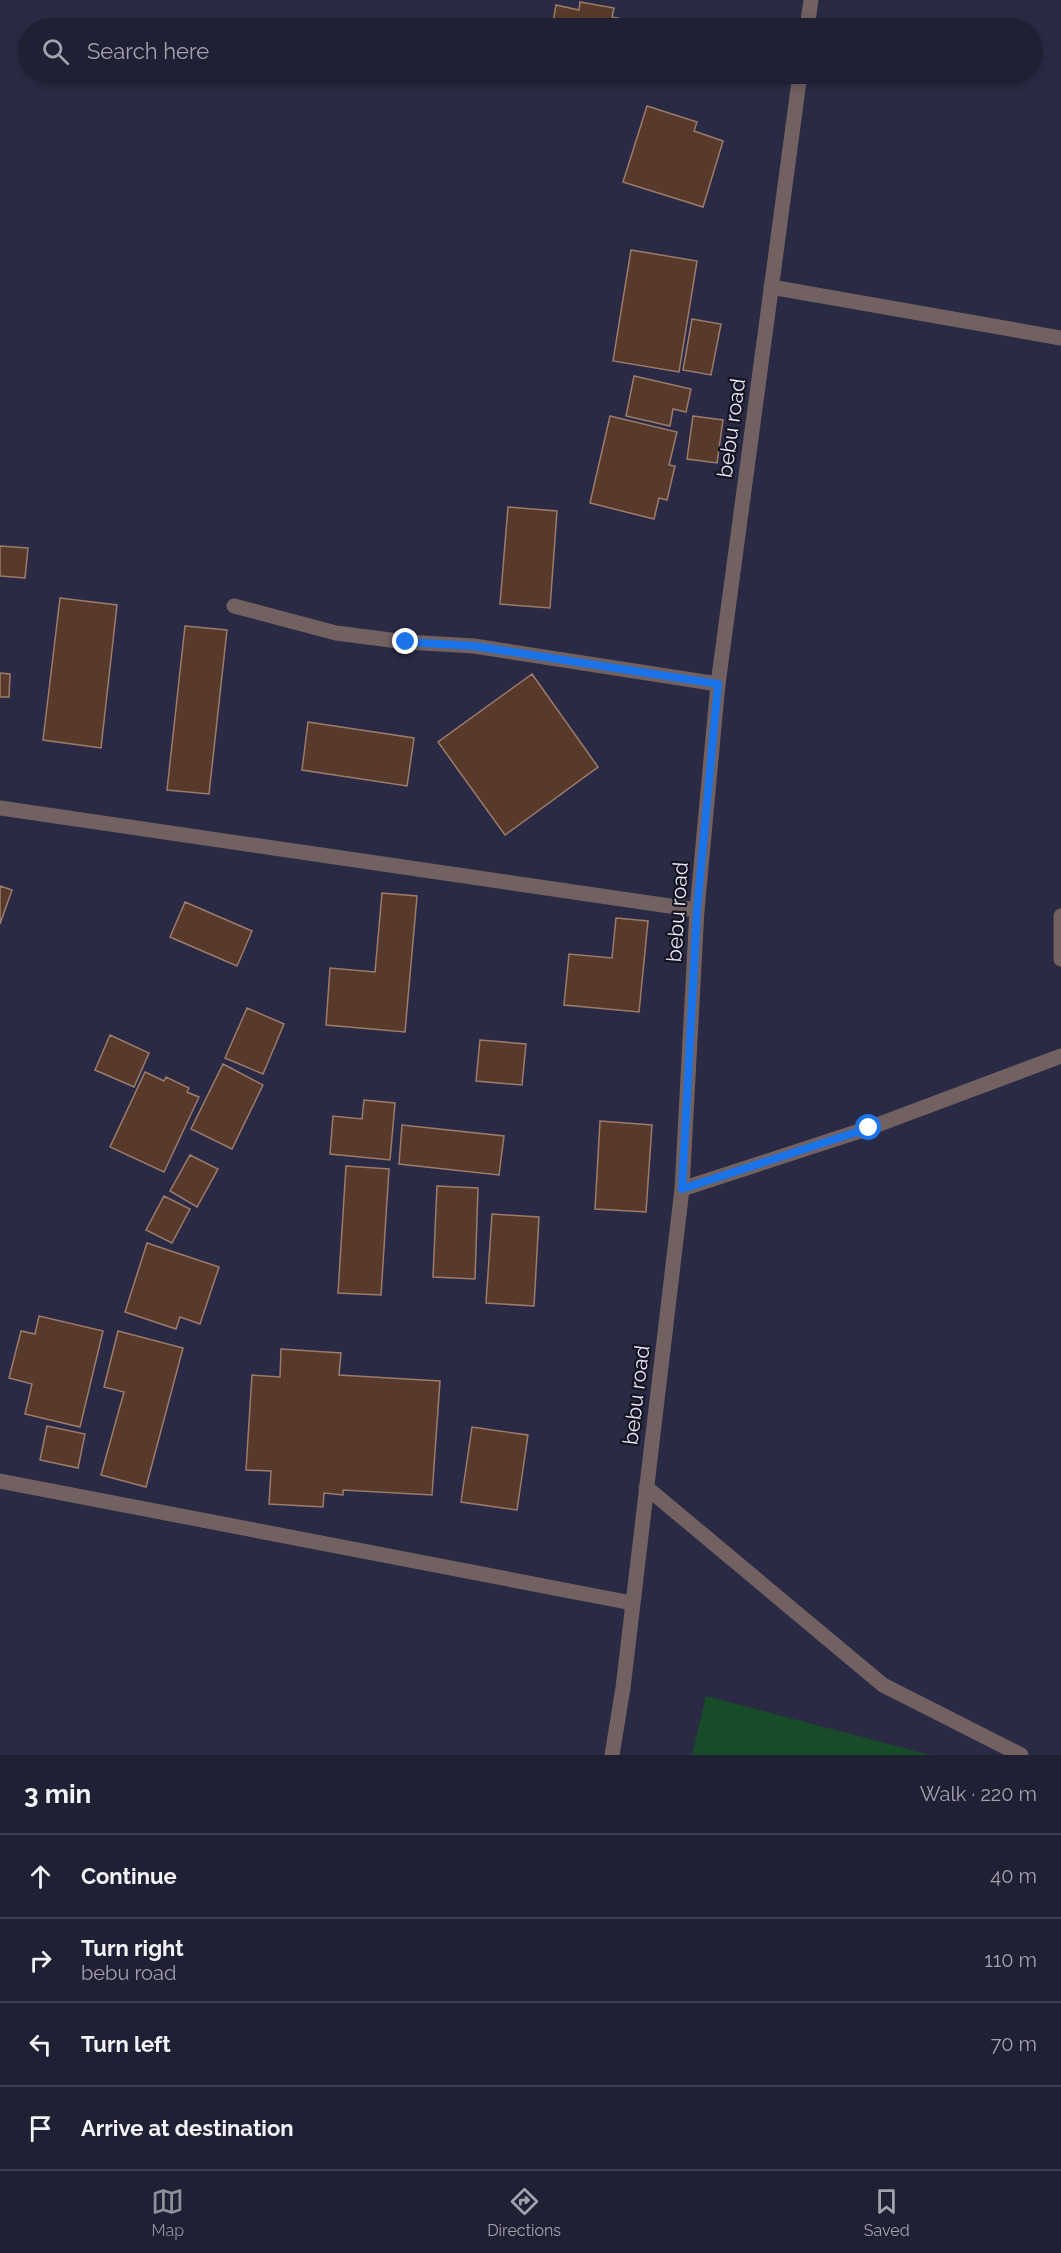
<!DOCTYPE html>
<meta charset="utf-8">
<style>
:root{--surface:#202034;--page:#2d2d40;--text:#f1f3f6;--muted:#a2a3ac;--line:#3d3e4f;--accent:#8c9099}
body{margin:0;font-family:Raleway,sans-serif;background:var(--page);color:var(--text)}
.stop{position:absolute;width:18px;height:18px;margin:-14px;border:4px solid #1a73e8;border-radius:50%;background:#fff}
.stop.end{background:#1a73e8;border-color:#fff;box-shadow:0 2px 6px #0008}
.list{margin:0;padding:0;list-style:none}
h2{display:flex;justify-content:space-between;align-items:center;height:78px;margin:0;padding:0 24px;font-size:26px}
h2 small{font-size:20px;font-weight:400;color:var(--muted)}
.list li{display:grid;grid-template-columns:39px 1fr auto;gap:18px;align-items:center;box-sizing:border-box;height:84px;padding:0 24px;border-top:2px solid var(--line)}
.list b{display:block;font-size:22px;white-space:nowrap}
.list p{margin:0;font-size:20px;white-space:nowrap;color:var(--muted)}
.list em{font-size:20px;font-style:normal;color:var(--muted)}
.icon{flex:none;width:33px;height:33px;fill:none;stroke:currentColor;stroke-width:2;stroke-linecap:round;stroke-linejoin:round}
.map{position:relative;flex:none;width:1061px;height:1755px;overflow:hidden}
.search{position:absolute;background:var(--surface);box-shadow:0 3px 9px #0003;left:18px;right:18px;top:18px;height:66px;display:flex;align-items:center;gap:15px;box-sizing:border-box;padding:0 21px;border-radius:33px;color:var(--muted);font-size:22px}
.sheet{height:414px;background:var(--surface)}
nav{display:flex;justify-content:space-around;align-items:center;box-sizing:border-box;height:84px;border-top:2px solid var(--line);background:var(--surface);font-size:16px;color:var(--muted)}
nav a{display:grid;justify-items:center;gap:3px}
nav .on{color:var(--accent)}
.map>svg:first-child{display:block}
</style>
<div class="map">
<svg width="1061" height="1755" viewBox="0 0 1061 1755">
<rect width="100%" height="100%" fill="#2a2a45"/>
<path fill="#184c29" d="M706 1696 930 1755H692Z"/>
<path fill="#573a2c" stroke="#9d7b6b" stroke-width="1.5" d="M580 2 614 8 612 17 655 25V28H552L556 5 579 10Z
M465 74H521L520 82Z
M600 74H646L645 82Z
M647 106 697 122 694 131 723 141 703 207 623 182Z
M631 250 697 261 679 372 613 361Z
M692 319 721 324 711 375 683 370Z
M634 376 691 389 686 412 673 409 670 426 626 416Z
M610 416 677 432 669 465 675 466 667 500 659 498 654 519 590 503Z
M693 416 723 420 717 463 687 459Z
M508 507 557 511 550 608 500 604Z
M0 546 28 548 25 578 0 576Z
M60 598 117 605 101 748 43 740Z
M185 626 227 630 209 794 167 790Z
M0 673 10 674 9 697H0Z
M532 674 598 767 505 835 438 742Z
M308 722 414 738 407 786 302 770Z
M0 886 12 890 0 924Z
M382 893 417 896 405 1032 326 1025 330 968 375 972Z
M185 902 252 931 237 966 170 937Z
M616 918 648 921 639 1012 564 1005 569 954 612 958Z
M247 1008 284 1024 263 1074 225 1058Z
M110 1035 149 1053 134 1087 95 1070Z
M480 1040 526 1044 522 1085 476 1081Z
M223 1064 263 1085 232 1149 191 1129Z
M145 1072 164 1081 166 1077 189 1088 187 1092 199 1097 164 1172 110 1147Z
M364 1100 395 1103 390 1160 330 1154 333 1116 362 1119Z
M600 1121 652 1125 646 1212 595 1209Z
M402 1125 504 1136 499 1175 399 1164Z
M190 1155 218 1169 197 1207 170 1191Z
M346 1166 389 1169 381 1295 338 1293Z
M437 1186 478 1188 475 1279 433 1277Z
M164 1196 190 1209 172 1243 146 1230Z
M492 1214 539 1217 534 1306 486 1303Z
M147 1243 219 1267 200 1324 180 1317 176 1329 125 1312Z
M39 1316 103 1331 80 1427 25 1414 32 1384 9 1378 21 1331 35 1334Z
M118 1331 183 1348 146 1487 101 1475 124 1392 104 1387Z
M281 1349 341 1353 339 1375 440 1381 432 1495 343 1490V1495L324 1493 323 1507 269 1504 271 1471 246 1470 252 1375 280 1377Z
M47 1426 85 1434 78 1468 40 1460Z
M472 1427 528 1435 517 1510 461 1502Z"/>
<g fill="none" stroke-linecap="round" stroke-linejoin="round">
<path stroke="#716161" stroke-width="15" d="M234 606 336 633 406 642 474 646 718 684"/>
<path stroke="#716161" stroke-width="15" d="M771 287 1061 338
M0 808 697 910
M1061 916V959
M682 1189 869 1128 1061 1056
M0 1481 632 1603
M646 1487 883 1685 1021 1755"/>
<path stroke="#716161" stroke-width="15" d="M807 28 811 0
M612 1755 623 1688 682 1189 697 910 718 684 800 74"/>
</g>
<g fill="none" stroke-linecap="round" stroke-linejoin="round">
<path stroke="#1a73e8" stroke-width="8" d="M406 642 474 646 718 684 697 910 682 1189 869 1128"/>
</g>
<g text-anchor="middle" dominant-baseline="central" stroke-width="4.5" stroke-linejoin="round" paint-order="stroke">
<g font-size="21" fill="#e5e6f8" stroke="#141420">
<text transform="translate(731 428) rotate(-82)">bebu road</text>
<text transform="translate(677 912) rotate(-86)">bebu road</text>
<text transform="translate(636 1395) rotate(-83)">bebu road</text>
</g>
</g>
</svg>
<div class="stop" style="left:869px;top:1128px"></div>
<div class="stop end" style="left:406px;top:642px"></div>
<div class="search"><svg class="icon" aria-label="search" viewBox="0 0 24 24"><circle cx="10" cy="10" r="6"/><path d="M15 15l6 6"/></svg>Search here</div>
</div>
<section class="sheet">
<h2>3 min<small>Walk · 220 m</small></h2>
<ul class="list">
<li><svg class="icon" aria-label="ahead" viewBox="0 0 24 24"><path d="M12 20V5M6 11l6-6 6 6"/></svg><div><b>Continue</b></div><em>40 m</em></li>
<li><svg class="icon" aria-label="right" viewBox="0 0 24 24"><path d="M7 20v-9h11M14 6l5 5-5 5"/></svg><div><b>Turn right</b><p>bebu road</p></div><em>110 m</em></li>
<li><svg class="icon" aria-label="left" viewBox="0 0 24 24"><path d="M17 20v-9H6M10 6l-5 5 5 5"/></svg><div><b>Turn left</b></div><em>70 m</em></li>
<li><svg class="icon" aria-label="arrive" viewBox="0 0 24 24"><path d="M6 21V4h12l-3 4 3 4H6"/></svg><div><b>Arrive at destination</b></div></li>
</ul>
</section>
<nav>
<a class="on"><svg class="icon" aria-label="map" viewBox="0 0 24 24"><path d="M3 6l6-2 6 2 6-2v14l-6 2-6-2-6 2zM9 4v14M15 6v14"/></svg>Map</a>
<a><svg class="icon" aria-label="directions" viewBox="0 0 24 24"><path d="M12 3l9 9-9 9-9-9zM9 14v-3h6M13 9l2 2-2 2"/></svg>Directions</a>
<a><svg class="icon" aria-label="saved" viewBox="0 0 24 24"><path d="M7 4h10v16l-5-4-5 4z"/></svg>Saved</a>
</nav>
